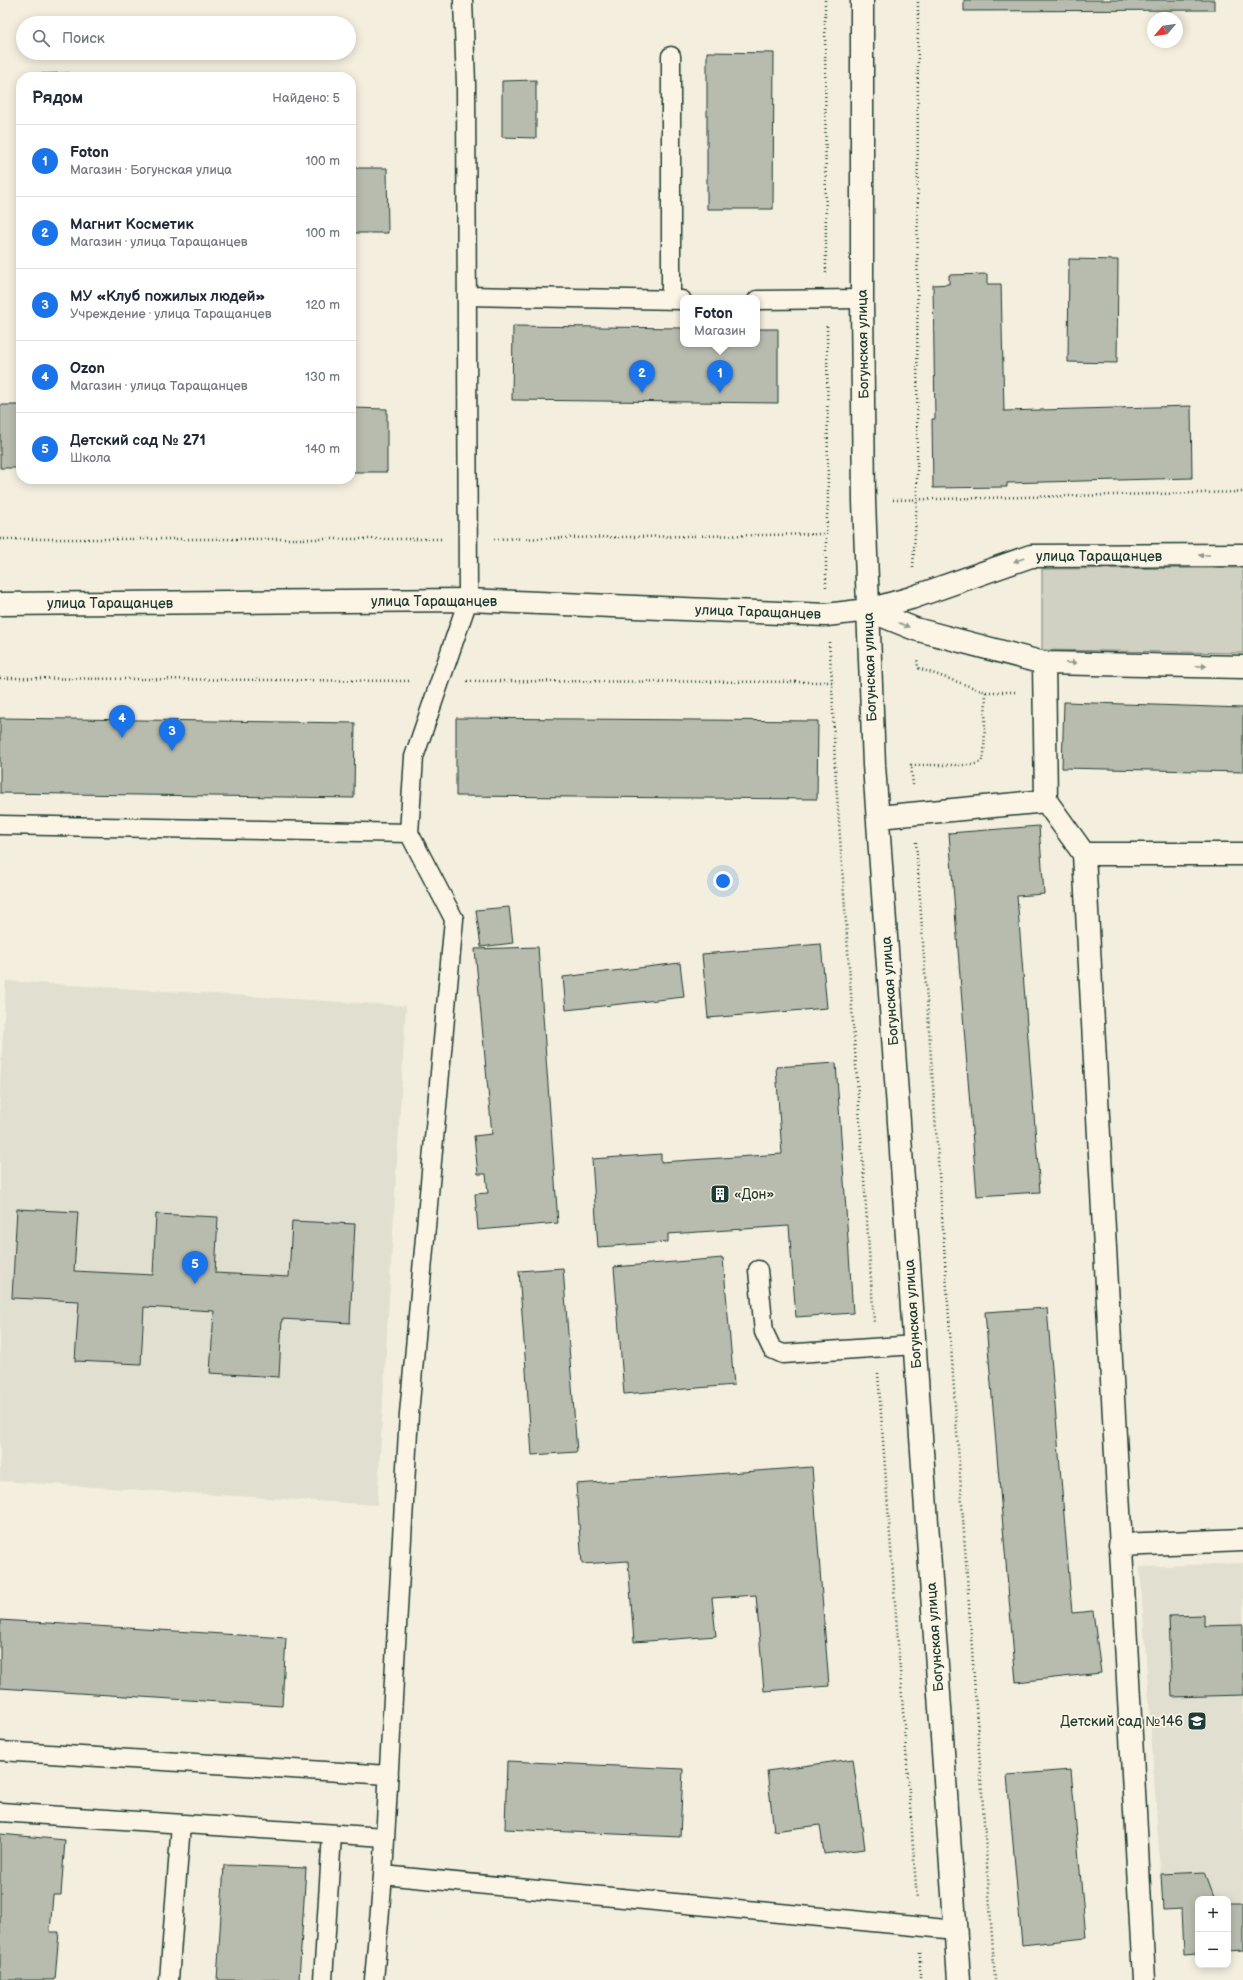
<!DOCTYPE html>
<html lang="ru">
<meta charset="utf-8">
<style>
:root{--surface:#fff;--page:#f2f2f3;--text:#1f2937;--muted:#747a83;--line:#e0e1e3;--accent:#1a73e8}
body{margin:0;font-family:"Balsamiq Sans",sans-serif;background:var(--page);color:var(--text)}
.controls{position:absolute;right:12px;bottom:12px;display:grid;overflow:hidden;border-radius:8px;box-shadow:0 2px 10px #0003}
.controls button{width:36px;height:36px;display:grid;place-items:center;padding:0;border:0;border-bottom:1px solid var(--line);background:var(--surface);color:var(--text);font:20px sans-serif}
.compass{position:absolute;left:1147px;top:12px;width:36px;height:36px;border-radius:50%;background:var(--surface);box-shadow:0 2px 10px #0003;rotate:241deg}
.you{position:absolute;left:723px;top:881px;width:14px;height:14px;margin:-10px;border:3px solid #fff;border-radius:50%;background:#1a73e8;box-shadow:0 0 0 6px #1a73e833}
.badge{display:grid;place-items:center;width:26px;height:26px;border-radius:50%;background:var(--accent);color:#fff;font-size:13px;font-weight:700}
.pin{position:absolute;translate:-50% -33px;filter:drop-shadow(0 1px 2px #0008)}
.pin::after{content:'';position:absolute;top:21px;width:14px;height:12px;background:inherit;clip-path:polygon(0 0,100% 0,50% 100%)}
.popup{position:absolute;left:680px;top:295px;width:80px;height:52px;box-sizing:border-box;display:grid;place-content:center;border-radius:8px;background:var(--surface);filter:drop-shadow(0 1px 3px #0005);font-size:13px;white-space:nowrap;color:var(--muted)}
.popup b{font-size:15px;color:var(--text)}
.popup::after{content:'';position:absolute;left:50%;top:100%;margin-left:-8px;border:8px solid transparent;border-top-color:var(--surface)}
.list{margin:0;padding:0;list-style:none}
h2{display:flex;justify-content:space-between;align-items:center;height:52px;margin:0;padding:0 16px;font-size:17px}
h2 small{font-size:13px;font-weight:400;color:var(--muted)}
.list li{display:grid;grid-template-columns:26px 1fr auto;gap:12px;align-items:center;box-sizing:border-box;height:72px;padding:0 16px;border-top:1px solid var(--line)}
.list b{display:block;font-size:15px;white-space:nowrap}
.list p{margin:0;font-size:13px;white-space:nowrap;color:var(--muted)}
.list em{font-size:13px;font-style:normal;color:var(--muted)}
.icon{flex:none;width:22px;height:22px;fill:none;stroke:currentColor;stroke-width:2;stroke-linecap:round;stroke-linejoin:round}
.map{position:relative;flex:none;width:1243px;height:1980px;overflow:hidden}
.search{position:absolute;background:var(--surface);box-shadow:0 2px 10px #0003;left:16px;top:16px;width:340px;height:44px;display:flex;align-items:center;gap:10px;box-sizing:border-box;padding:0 14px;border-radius:22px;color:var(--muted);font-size:15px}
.panel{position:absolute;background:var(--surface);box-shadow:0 2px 10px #0003;left:16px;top:72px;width:340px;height:412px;border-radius:16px}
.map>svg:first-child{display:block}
</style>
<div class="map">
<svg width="1243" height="1980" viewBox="0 0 1243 1980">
<rect width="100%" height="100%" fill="#f3eede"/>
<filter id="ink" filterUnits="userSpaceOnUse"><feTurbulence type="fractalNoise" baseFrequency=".025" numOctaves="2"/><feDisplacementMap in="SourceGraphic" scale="8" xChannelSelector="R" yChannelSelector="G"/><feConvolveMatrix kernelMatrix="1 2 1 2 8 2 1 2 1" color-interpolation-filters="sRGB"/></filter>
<g filter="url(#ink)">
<path fill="#e1dfd0" d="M6 981 406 1006 377 1505 0 1481V1086Z
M1243 1563V1952L1228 1953V1899H1198V1954L1183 1955 1181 1909 1163 1910 1140 1567Z"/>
<path fill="#d0d1c2" stroke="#78877b" d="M1243 568V653L1042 650V569Z"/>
<path fill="#b8bcae" stroke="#1f3d34" d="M964 0H1214V10L964 11Z
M707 52 774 53 773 209H707Z
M70 73V77H35V74Z
M536 80V138L502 137V81Z
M351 168H387L388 233H351Z
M1069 259 1118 260 1117 363 1068 362Z
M987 274V284H1001L1004 411 1191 406 1192 478 1007 483V487L933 488 932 419H935L933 285 949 284V275Z
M513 326 683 328V344H757V329H778V403L512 400Z
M0 405H21V468H0Z
M351 408 387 409V472H351Z
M1064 702 1243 708V772L1062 768Z
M0 718 355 723 354 798 0 793Z
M456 718 818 721 817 799 456 796Z
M1039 826 1044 894 1017 896 1040 1192 977 1196 949 833Z
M509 907 513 943 481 947 476 910Z
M821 944 827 1008 708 1018 702 954Z
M538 947 558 1223 478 1230 475 1194 488 1193 486 1174H478L474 1136 492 1134 475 949Z
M680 963 684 997 566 1010 563 977Z
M836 1063 853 1313 796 1317 789 1226 668 1234V1242L598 1247 592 1159 661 1154V1162L782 1154 776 1067Z
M17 1209 78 1212 74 1271 153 1275 156 1214 218 1217 215 1273 289 1277 292 1221 355 1224 350 1323 282 1319 279 1377 210 1373 214 1311 144 1307 141 1364 75 1361 79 1301 12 1298Z
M723 1258 734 1385 624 1394 614 1267Z
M563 1268 577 1452 532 1455 519 1271Z
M1047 1308 1072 1613 1093 1611 1101 1673 1016 1682 985 1312Z
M812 1467 829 1686 764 1691 756 1595 712 1598 716 1636 634 1642 628 1561 582 1564 576 1484Z
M1204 1615V1626L1243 1625V1695L1172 1697 1169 1616Z
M0 1620 286 1638 282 1706 0 1688Z
M853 1759 865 1849 824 1854 820 1825 774 1831 767 1771Z
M507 1761 683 1769 680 1837 505 1829Z
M1071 1770 1086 1938 1022 1945 1007 1775Z
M0 1834 65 1840 61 1895H53L50 1932H59L55 1980H0Z
M224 1865 306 1868 299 1980H217Z
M1205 1872 1215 1899H1198V1954L1183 1955 1181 1909 1163 1910 1161 1874Z
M1228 1903H1243V1952L1228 1953Z"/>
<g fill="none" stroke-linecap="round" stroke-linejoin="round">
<g stroke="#1f3d34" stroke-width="21">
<path id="lane" d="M467 296 682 300
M671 300V56
M757 300 862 299
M0 825 409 833
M758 1270 764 1332 772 1349 783 1354 915 1345
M0 1751 389 1775
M0 1812 385 1837
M383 1875 956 1930
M169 1980 181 1824
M323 1980 332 1834
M374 1980 383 1875 409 1414 454 919 409 833 414 757 468 600 466 84 463 0"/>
</g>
<g stroke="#1f3d34" stroke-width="25">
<path id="street" d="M862 0V299L864 501 874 765 959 1980
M1044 663 1046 801
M878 817 1046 801 1084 854 1144 1980
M1084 854H1243
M1120 1545 1243 1540"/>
</g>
<g stroke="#1f3d34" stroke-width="25">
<path id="secondary" d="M0 604 468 600 826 615 868 610 911 598 1031 556 1243 555
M868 610 915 629 1044 663 1243 667"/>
</g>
<path stroke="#1f3d34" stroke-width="2.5" stroke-dasharray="1 3" stroke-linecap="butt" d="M825 0 826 273
M893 500 1243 492
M0 539H441
M494 539 826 534
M913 567 917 499 918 0
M826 587V534L828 501 827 324
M829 642 832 682 835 766 874 1322
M0 678 412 681
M467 681 832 682
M986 692H1017
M913 785 911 765H972L981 762 984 756 986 692 918 668 917 658
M916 842 995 1980
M878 1373 917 1900
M920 1953V1980"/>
<use href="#lane" stroke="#fcf5e5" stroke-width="18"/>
<use href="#street" stroke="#fcf5e5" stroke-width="22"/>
<use href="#secondary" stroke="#fcf5e5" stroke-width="22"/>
</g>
<defs><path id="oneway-solid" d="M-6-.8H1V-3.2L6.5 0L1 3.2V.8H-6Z"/></defs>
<g fill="#8e998c">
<use href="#oneway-solid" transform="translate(1204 555) rotate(180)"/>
<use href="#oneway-solid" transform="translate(1019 560) rotate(161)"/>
<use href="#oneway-solid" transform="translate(904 625) rotate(22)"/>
<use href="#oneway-solid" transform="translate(1071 663) rotate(1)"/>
<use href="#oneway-solid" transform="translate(1201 666) rotate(1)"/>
</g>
</g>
<defs>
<g id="building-square" transform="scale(1)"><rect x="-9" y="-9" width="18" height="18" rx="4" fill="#1f3d34" stroke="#fcf5e5"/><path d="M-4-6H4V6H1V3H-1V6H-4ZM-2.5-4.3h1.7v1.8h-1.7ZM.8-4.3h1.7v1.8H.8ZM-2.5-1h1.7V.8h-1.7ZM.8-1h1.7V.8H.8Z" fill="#fff"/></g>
<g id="school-square" transform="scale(1)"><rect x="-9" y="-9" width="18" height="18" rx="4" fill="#1f3d34" stroke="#fcf5e5"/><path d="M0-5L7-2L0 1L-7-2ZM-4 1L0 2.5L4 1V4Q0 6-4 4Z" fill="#fff"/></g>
</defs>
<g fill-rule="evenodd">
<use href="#building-square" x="720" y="1194"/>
<use href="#school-square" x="1197" y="1721"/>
</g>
<g text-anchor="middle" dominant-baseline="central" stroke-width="3.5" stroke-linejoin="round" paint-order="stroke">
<g font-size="14" fill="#1f3d34" stroke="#fcf5e5">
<text transform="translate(863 344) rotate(-91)">Богунская улица</text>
<text x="1099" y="556">улица Таращанцев</text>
<text x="434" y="601">улица Таращанцев</text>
<text x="110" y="603">улица Таращанцев</text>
<text transform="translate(758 612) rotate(2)">улица Таращанцев</text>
<text transform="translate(870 667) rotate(-92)">Богунская улица</text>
<text transform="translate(890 991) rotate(-94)">Богунская улица</text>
<text transform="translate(913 1314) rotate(-94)">Богунская улица</text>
<text transform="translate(935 1637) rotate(-94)">Богунская улица</text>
</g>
<g font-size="14" fill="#1f3d34" stroke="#fcf5e5" text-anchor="start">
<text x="734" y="1194">«Дон»</text>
<text x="1183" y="1721" text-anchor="end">Детский сад №146</text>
</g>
</g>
</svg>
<div class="controls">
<button>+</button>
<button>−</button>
</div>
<svg class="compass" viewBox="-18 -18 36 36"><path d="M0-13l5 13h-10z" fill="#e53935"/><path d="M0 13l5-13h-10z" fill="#747a83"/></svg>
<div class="you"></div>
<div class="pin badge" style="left:720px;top:393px">1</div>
<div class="popup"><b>Foton</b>Магазин</div>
<div class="pin badge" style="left:642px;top:393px">2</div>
<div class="pin badge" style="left:172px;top:751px">3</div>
<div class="pin badge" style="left:122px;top:738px">4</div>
<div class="pin badge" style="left:195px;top:1284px">5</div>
<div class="search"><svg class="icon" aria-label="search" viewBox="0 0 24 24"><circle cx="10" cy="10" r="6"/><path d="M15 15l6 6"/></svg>Поиск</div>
<section class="panel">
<h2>Рядом<small>Найдено: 5</small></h2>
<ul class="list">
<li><span class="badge">1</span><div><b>Foton</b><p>Магазин · Богунская улица</p></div><em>100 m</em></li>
<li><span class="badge">2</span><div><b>Магнит Косметик</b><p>Магазин · улица Таращанцев</p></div><em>100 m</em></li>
<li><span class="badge">3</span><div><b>МУ «Клуб пожилых людей»</b><p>Учреждение · улица Таращанцев</p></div><em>120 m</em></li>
<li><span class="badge">4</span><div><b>Ozon</b><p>Магазин · улица Таращанцев</p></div><em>130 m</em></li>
<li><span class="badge">5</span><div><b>Детский сад № 271</b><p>Школа</p></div><em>140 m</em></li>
</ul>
</section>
</div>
